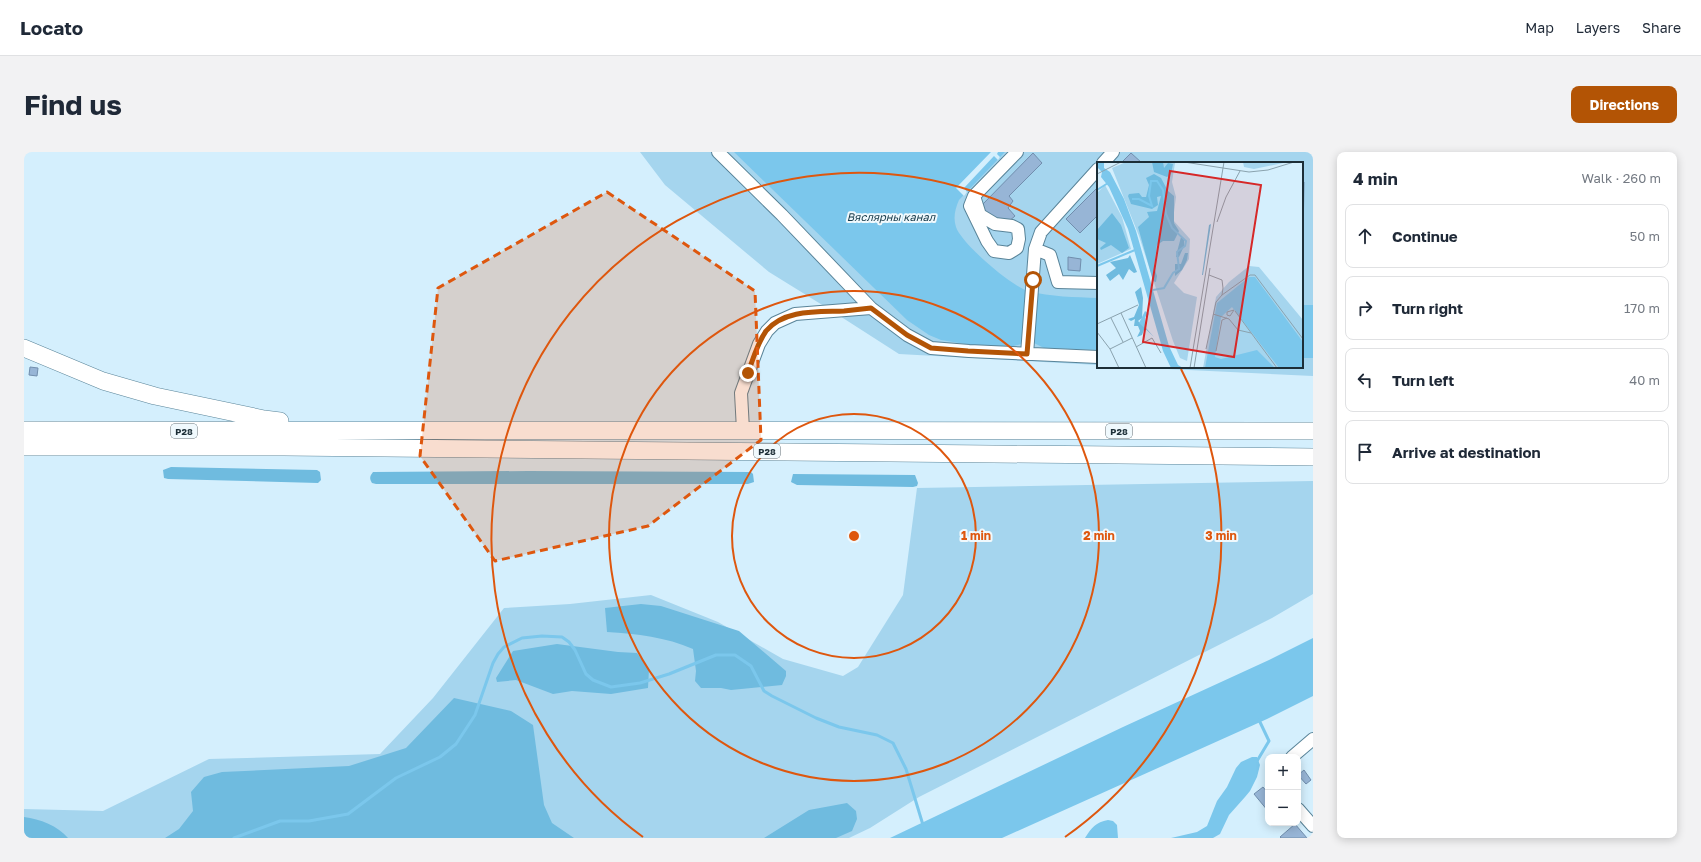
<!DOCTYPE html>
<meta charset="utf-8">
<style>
:root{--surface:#fff;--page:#f2f2f3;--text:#1f2937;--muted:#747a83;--line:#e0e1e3;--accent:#b35405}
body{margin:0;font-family:"Golos Text",sans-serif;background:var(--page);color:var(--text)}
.controls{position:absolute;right:12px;bottom:12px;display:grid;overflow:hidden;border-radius:8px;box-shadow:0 2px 10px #0003}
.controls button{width:36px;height:36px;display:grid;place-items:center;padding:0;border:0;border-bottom:1px solid var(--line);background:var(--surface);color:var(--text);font:20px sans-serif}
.stop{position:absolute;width:12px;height:12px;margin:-9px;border:3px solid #b35405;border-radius:50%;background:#fff}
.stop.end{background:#b35405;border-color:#fff;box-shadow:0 1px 4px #0008}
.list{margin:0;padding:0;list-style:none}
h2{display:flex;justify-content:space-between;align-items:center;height:52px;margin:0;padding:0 16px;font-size:17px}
h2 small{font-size:13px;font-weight:400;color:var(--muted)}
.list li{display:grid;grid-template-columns:26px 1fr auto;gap:12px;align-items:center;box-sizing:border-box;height:64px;margin:0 8px 8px;padding:0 8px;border:1px solid var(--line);border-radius:8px}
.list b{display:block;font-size:15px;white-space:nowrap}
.list em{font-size:13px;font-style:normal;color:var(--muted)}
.icon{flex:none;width:22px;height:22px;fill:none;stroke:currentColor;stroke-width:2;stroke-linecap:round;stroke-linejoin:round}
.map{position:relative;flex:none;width:1289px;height:686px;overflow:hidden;border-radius:8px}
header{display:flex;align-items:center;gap:24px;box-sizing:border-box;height:56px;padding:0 20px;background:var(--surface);border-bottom:1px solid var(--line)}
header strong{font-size:19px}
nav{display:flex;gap:22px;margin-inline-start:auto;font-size:14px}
.intro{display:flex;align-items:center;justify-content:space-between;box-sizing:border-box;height:96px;padding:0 24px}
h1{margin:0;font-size:28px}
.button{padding:10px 18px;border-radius:8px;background:var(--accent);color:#fff;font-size:14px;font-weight:700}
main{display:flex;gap:24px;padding:0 24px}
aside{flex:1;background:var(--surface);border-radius:8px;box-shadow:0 2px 10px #0003}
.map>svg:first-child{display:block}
</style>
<header>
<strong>Locato</strong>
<nav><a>Map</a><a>Layers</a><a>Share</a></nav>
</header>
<div class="intro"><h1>Find us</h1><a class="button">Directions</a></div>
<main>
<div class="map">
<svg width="1289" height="686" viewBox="0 0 1289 686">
<rect width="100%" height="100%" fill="#d4effd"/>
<path fill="#a5d5ee" d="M616 0H1289V224L1102 215H1278V11H1074V213L875 202 808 159 745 120 641 33Z
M1289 329V442L1248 466 895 645 846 676 825 686H0V657L79 659 185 607 356 602 409 546 480 456 546 452 627 443 694 470 759 507 819 524 834 515 879 443 893 336Z"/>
<path fill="#6fbbdf" d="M147 315 293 318 296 320 297 328 294 331 144 327 140 326 139 318Z
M504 319 727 320 729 322 730 330 724 332H352L348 331C345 326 346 324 349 320Z
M769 322 891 323 894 331 893 334 889 335 773 333 767 330Z
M617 452 637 454 715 479 762 519V524L758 533 707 538 697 536H677L671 529 672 519 669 497C642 485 613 482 583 480L581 456Z
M533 492 594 500 613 501 625 517 624 536 587 542 548 539 529 542 492 528 473 530 472 526 489 499Z
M430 546 487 559 509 573 520 653 528 671 550 686H141L155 677 169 659 167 640 180 625 198 620 325 614 382 596Z
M823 651 832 659 833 667 828 679 812 686H740L785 658Z
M0 665C16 667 34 674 44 686H0Z"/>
<path fill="#7bc7ec" d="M710 0H981L935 48C931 57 929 66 932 75 937 91 987 134 1004 139 1027 145 1051 145 1074 146V198L1020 196 1010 191H1001L986 195 947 193 917 188 905 183 883 168Z
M1278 153H1289V206H1278Z
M1289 486V544L1243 567 978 686H866L1099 575 1245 508Z
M1228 605H1233L1236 613 1233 625 1226 639 1221 645 1205 663 1196 682 1189 686H1147L1173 680 1183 674 1193 649 1203 635 1212 616 1217 610Z
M1084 668 1089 669 1093 673 1094 686H1061C1067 676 1072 670 1084 668Z"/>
<path fill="#d4effd" d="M967 0H974L973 2 976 5 974 8 970 4 940 36 943 40 940 44 932 36Z"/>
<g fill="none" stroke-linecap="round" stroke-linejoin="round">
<path stroke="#7bc7ec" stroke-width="3" d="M1233 609 1245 589 1235 568
M210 686 256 669H285L324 662 372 626 416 605 432 592 451 563 469 511 474 502 480 495 498 486 518 484 538 485 545 490 551 498 562 522 569 528 587 535 616 531 645 522 692 503H711L727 514 740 539 748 544 792 566 815 575 853 583 869 591 882 617 899 673"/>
</g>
<path fill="#97b5d6" stroke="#718ead" d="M1009 1 1018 11 985 44 989 49 984 56 991 64 984 70 968 66 957 54Z
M1107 1 1118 11H1097Z
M1278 30H1280L1279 84H1278Z
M1074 35V63L1056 81 1042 67Z
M1044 105 1057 107 1056 119 1044 118Z
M6 215 14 216 13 224 5 223Z
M1280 618 1287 628 1282 632 1274 623Z
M1239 635 1244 641V659L1230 642Z
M1271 672 1283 686H1257L1256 685Z"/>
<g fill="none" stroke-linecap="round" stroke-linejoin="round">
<g stroke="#598499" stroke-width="14">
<path id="minor" d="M694 0 758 63 847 156
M1079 11 1089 0
M950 44 956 63 971 72 988 74 994 77 995 87 993 96 985 101 970 99 963 89 946 54 950 44 993 0
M1011 97 1026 103 1034 130 1074 131
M1003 202 1011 97 1017 80 1074 17
M719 278 717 241 735 192 743 179 751 171 771 162 847 156 883 183 907 196 945 199 1074 205
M1268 605 1289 587
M1274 657 1289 674"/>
</g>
<g stroke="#598499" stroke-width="18">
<path id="highway" d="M0 196 79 229 131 244 240 267 256 269
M0 278 1289 279
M0 295H260L1289 305"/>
</g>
<use href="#minor" stroke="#fff" stroke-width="12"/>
<use href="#highway" stroke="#fff" stroke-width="17"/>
</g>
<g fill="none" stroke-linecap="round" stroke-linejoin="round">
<path stroke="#b35405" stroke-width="5" d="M724 221C729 207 733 192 742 179 760 157 794 160 820 159 829 158 838 157 847 156L883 183 907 196 944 199 1003 202 1009 128"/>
</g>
<path fill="#de570e" fill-opacity="0.2" stroke="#de570e" stroke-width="3" stroke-dasharray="8 5" stroke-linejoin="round" d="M583 40 731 139 737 288 624 374 471 409 396 304 414 136Z"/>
<g fill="none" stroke="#de570e" stroke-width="2">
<circle cx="830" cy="384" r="122"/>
<circle cx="830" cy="384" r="245"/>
<path d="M619 685A367 367 0 1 1 1073 109M1157 217A367 367 0 0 1 1041 685"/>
</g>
<g text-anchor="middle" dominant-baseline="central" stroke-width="4" stroke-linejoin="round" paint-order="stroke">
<g fill="#f0f9fd" stroke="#5c6b72" stroke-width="1">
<rect x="147" y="272" width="26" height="14" rx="3"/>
<rect x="1082" y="272" width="26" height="14" rx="3"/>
<rect x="730" y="292" width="26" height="14" rx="3"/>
</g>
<g font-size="9" font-weight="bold" fill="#1c2e37">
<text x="160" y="279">Р28</text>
<text x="1095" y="279">Р28</text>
<text x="743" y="299">Р28</text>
</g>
<g font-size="11" font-style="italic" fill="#183b4a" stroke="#f0f9fd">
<text x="867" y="64">Вяслярны канал</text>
</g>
</g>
<g transform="translate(1073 10)">
<rect width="206" height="206" fill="#d4effd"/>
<path d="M29 0 78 1 75 20 79 35 76 58 93 77 92 97 77 121 87 131 100 135 90 199 83 196 76 179 42 74 15 6ZM146 0H191L157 7 147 5ZM8 23 25 55 34 87 0 102V31ZM152 104 162 105 206 158V206H106L119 135 132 120Z" fill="#a5d5ee"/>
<path d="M55 0H66L67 6 71 1 76 2 74 12 70 15 57 10ZM57 12 64 16 71 29 77 34V61L82 69 77 79H66L60 83 57 105 60 114 59 120 56 119 41 65 52 55 50 50 60 49 64 34 60 35 61 43 55 47 34 42 31 34 32 32 42 31 45 35H49L52 23 49 16ZM15 51 24 63 32 86 25 91 14 83 4 88 3 86 9 81 0 77V68ZM114 62 106 113H105L112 63ZM84 75 87 78V84L82 95H79L80 90ZM88 91H91L90 98 85 108 78 114V102H84ZM33 93 40 110 37 111 32 107 26 118 22 112 13 119 9 113 19 106 13 100 31 96ZM44 125 46 136 45 156 41 159 48 165 45 173 40 175 43 169 41 164H37L38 157 34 159 31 157 37 155 42 143 38 130Z" fill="#6fbbdf"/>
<path d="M0 0H7V6L13 10 27 37 39 69 72 184 81 203 86 206H74L66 189 31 67 12 25 4 15 5 10 0 5ZM152 115H158L206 180V206H182L135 145 124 155 118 195 124 197 160 188 178 206H108L120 141ZM48 149 52 152 48 155 49 166 57 175 42 161Z" fill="#7bc7ec"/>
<path fill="none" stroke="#7bc7ec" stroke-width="2" d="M0 28 11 21M35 37H42L55 44 52 34 54 19H60L66 28 69 52 75 66 89 79 88 84 80 90 82 107 76 111 67 126 56 128M0 104 38 88"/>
<path fill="none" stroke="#8aa2ae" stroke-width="1" d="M87 0 152 10 171 8 197 0M0 12 24 0M120 60 129 35 143 9M125 133 153 113H158L206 177M137 148 133 154 130 153V150ZM138 149 180 206M24 151 49 206M116 152 132 157 141 168 154 171M14 156 26 180M0 162 41 143M0 170 13 187 22 206M39 185 55 176 64 191M13 187 35 176M109 187 119 140 125 133 126 126 125 118 112 113M119 189 125 158 130 156M93 206 127 0M97 206 113 106"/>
<path fill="#d62828" fill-opacity="0.15" stroke="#d62828" stroke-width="2" d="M73 9 164 23 137 195 46 180Z"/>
<rect width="206" height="206" fill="none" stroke="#1c2e37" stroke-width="2"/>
</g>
<circle cx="830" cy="384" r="6" fill="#de570e" stroke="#f0f9fd" stroke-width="2"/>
<g font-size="12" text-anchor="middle" font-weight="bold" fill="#de570e" stroke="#f0f9fd" stroke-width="4" stroke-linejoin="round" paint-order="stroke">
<text x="952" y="388">1 min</text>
<text x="1075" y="388">2 min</text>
<text x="1197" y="388">3 min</text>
</g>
</svg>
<div class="controls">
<button>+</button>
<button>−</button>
</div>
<div class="stop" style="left:1009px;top:128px"></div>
<div class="stop end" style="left:724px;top:221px"></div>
</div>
<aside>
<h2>4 min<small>Walk · 260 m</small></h2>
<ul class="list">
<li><svg class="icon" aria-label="ahead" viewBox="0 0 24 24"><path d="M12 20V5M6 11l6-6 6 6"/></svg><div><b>Continue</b></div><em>50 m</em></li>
<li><svg class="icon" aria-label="right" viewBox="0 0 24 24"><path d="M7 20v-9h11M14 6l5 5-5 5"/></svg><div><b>Turn right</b></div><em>170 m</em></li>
<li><svg class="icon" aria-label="left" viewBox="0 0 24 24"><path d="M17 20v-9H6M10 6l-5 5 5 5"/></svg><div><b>Turn left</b></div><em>40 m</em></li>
<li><svg class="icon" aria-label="arrive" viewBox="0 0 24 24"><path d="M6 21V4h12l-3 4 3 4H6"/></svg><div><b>Arrive at destination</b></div></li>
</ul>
</aside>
</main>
